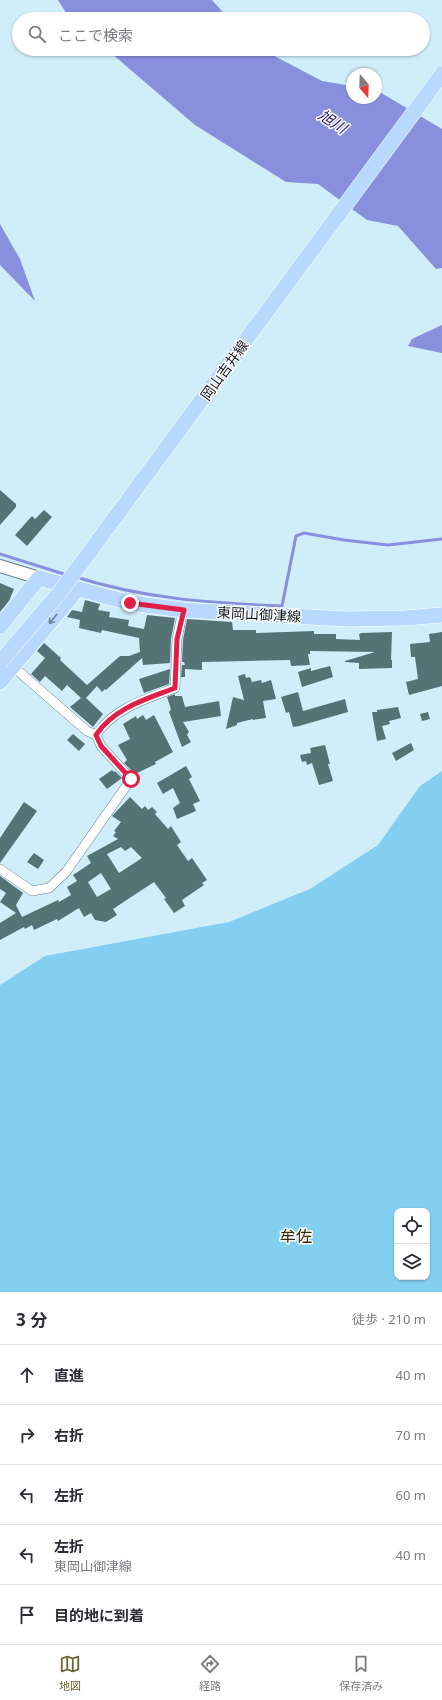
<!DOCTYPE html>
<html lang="ja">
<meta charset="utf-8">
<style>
:root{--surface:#fff;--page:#f2f2f3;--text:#2b2b33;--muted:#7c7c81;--line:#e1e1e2;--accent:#6e6531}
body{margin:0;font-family:"Noto Sans","Noto Sans JP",sans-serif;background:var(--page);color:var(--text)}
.controls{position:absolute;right:12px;bottom:12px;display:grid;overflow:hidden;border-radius:8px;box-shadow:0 1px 3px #0004}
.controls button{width:36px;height:36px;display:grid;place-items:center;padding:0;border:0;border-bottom:1px solid var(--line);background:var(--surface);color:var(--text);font:20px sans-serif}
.compass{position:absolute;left:346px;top:68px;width:36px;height:36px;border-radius:50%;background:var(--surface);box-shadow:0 1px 3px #0004;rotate:161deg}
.stop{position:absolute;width:12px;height:12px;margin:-9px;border:3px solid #e11d48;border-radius:50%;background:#fff}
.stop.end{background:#e11d48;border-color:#fff;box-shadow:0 1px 4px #0008}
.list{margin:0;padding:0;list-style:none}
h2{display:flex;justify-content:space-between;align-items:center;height:52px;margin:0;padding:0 16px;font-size:17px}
h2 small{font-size:13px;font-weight:400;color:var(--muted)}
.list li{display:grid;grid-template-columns:26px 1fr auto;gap:12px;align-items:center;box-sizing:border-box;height:60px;padding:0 16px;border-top:1px solid var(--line)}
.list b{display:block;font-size:15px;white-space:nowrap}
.list p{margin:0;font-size:13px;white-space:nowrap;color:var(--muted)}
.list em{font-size:13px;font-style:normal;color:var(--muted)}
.icon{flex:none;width:22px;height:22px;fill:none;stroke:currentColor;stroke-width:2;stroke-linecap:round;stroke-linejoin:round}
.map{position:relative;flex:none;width:442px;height:1292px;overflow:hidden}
.search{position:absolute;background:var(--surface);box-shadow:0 1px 3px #0004;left:12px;right:12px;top:12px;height:44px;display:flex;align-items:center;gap:10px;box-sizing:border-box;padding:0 14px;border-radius:22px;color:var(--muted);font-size:15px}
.sheet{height:352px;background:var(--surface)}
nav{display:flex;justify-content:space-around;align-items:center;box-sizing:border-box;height:56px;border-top:1px solid var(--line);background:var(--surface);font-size:11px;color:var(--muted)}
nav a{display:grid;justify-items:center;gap:2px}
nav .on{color:var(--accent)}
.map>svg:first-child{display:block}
</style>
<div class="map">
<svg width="442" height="1292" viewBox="0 0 442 1292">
<rect width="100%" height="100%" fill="#d0edfa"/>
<path fill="#82cff1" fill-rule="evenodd" d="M442 771V1292H0V985L45 956 229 922 310 889 378 845 420 786ZM397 1211H427V1277H397Z"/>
<path fill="#888fdc" d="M58 0H212L229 19H70Z
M91 49H261L322 81 352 86V98H376V90L378 91 442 129V268L436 269 398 226 367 220 318 184 286 182 195 125 111 53Z
M0 224 20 259 35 301 0 265Z
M442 325V353L408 346 412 339Z"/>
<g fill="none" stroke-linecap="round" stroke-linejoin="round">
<path stroke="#888fdc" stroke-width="3" d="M0 554 67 575
M76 577C145 599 211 603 282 606L296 536 304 533 344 540 388 545 442 539"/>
</g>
<path fill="#557375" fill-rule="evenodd" d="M0 490 16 504V507L0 525Z
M44 510 52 517 27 546 15 535 32 516 35 519Z
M0 583 14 589 9 601 0 612Z
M85 600 100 604 98 610 110 612 109 617 129 620 128 626 144 629 147 615 175 618 171 639 170 663 143 665 142 658 106 690 105 689 102 692 97 686 86 698 103 714 93 727 70 707 81 698 67 685 62 691 45 676 40 682 31 674 45 658 37 651 44 643 61 658 60 660 87 685 120 656H129L140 652 139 638 102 630 101 633 79 628 80 620 67 617 72 610 82 612Z
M187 619 232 622 233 630H256V633L314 631V634H336V639L360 640 359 634 362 633 392 632 391 660H392V668L359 669V663L345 662V661L375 652 310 651V654H308L310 665 291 666 290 660 202 662V670L185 669V677H181L182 665H185L184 662H182L183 640Z
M442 632V686L409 695 406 682 418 679 415 657H411L410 644 430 642 429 634Z
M330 666 333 677 302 687 298 672 311 668V671Z
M170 669 169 684 144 693 139 679Z
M245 674 246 678 250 677 252 682 261 680 262 683 271 680 276 699 263 701 266 718 253 720V719L237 723V725L226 729 233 697 244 700 238 676Z
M298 692 303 711 345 699 348 712 299 726 293 727 289 712 286 713 281 697Z
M175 694V696H182L185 707 219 701 221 716 183 722 189 732 187 735 191 742 182 747 169 712 171 709 167 697Z
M398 707 401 718 389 721 390 724 382 726 386 739 377 741 372 712H377V710Z
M428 712 430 719 422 721 420 714Z
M143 715 146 720 154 715 173 752 155 762 156 764 135 774 124 763 127 760 118 745 130 739 123 724 136 716 137 719Z
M73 734 85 744 79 751 67 740Z
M411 743 414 750 396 761 392 753Z
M325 745 330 764H328L333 781 319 785 312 763 307 765 306 761 302 762 300 755 311 753 310 748Z
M186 766 192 777 189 779 200 801 193 804 196 811 177 819 173 808 180 803 173 788 163 794 157 783Z
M112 770 114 772 115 771 122 778 107 789 99 779Z
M130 797 142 809 145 806 148 810 152 807 157 812 155 814 168 829 171 826 181 842 177 845 188 861 192 858 207 880 202 883 204 885 182 900 185 906 174 913 164 899 166 898 154 882 113 909 117 915 106 922 95 920 91 913 84 917 79 908 58 921 57 919 34 930 32 925 25 929 24 927 0 940V923L16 913 0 902 6 893 0 889V876L23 893 16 905 22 917 58 900 59 902 71 895 67 887 77 881 73 875 91 863 87 856 118 839 113 836 116 832 114 831 121 822 112 816ZM121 847 125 851 131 847 142 858 119 873 107 854ZM101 873 111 889 97 897 88 882Z
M24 802 37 811 0 863V838Z
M34 853 44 860 38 869 27 862Z"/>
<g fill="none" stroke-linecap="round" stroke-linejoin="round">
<g stroke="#647e8a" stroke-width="10">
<path id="minor" d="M96 735C114 708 146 699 175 688L177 639 183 610
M0 869 32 891 49 888 66 872 131 779 101 746 96 735 87 731 9 663"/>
</g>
<g stroke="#647e8a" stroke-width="14">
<path id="tertiary" d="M0 566 39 578"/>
</g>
<g stroke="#fff" stroke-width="16">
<path id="primary" d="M0 626 39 578 130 603 183 610 346 619 405 618 442 615
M0 682 78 589"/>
</g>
<use href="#minor" stroke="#fff" stroke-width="9"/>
<use href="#tertiary" stroke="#fff" stroke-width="12"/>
<use href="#primary" stroke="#b9d8fd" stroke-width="15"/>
<g stroke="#fff" stroke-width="16" stroke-linecap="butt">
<path id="primary-bridge" d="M0 662 60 592 442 74"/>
</g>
<use href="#primary-bridge" stroke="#b9d8fd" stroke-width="15"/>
</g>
<defs><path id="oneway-shaft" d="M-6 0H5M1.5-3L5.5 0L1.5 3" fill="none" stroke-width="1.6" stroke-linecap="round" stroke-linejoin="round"/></defs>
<use stroke="#6d8299" href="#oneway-shaft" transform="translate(53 619) rotate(130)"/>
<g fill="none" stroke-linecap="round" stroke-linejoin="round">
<path stroke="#e11d48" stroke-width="5" d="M130 603 184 610 177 639 175 688C146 699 114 708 96 735L101 746 131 779"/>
</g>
<g text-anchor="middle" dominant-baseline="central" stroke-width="3" stroke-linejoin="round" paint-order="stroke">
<g font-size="14" fill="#101a1f" stroke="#fff">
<text transform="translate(224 370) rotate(-54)">岡山吉井線</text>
<text transform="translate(259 614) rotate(3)">東岡山御津線</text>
</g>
<g font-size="15" font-style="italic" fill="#21146d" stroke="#fff">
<text transform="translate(333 121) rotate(33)">旭川</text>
</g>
<g font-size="16" fill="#332c01" stroke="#fff">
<text x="296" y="1236">牟佐</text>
</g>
</g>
</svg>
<div class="controls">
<button><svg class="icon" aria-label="locate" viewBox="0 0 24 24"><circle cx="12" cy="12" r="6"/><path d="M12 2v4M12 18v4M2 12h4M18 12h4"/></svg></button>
<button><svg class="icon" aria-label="layers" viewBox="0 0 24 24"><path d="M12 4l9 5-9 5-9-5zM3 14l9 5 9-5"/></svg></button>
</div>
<svg class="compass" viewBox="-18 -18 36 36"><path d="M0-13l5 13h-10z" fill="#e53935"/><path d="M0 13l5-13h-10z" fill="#7c7c81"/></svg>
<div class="stop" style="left:131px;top:779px"></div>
<div class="stop end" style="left:130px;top:603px"></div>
<div class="search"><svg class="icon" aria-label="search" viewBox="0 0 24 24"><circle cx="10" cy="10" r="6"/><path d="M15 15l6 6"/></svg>ここで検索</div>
</div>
<section class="sheet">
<h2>3 分<small>徒歩 · 210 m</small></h2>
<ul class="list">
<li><svg class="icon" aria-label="ahead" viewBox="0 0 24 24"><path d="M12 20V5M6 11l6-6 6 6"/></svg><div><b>直進</b></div><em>40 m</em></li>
<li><svg class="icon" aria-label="right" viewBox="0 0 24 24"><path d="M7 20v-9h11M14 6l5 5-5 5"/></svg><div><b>右折</b></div><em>70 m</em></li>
<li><svg class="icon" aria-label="left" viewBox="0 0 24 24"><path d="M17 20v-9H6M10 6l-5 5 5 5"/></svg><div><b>左折</b></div><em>60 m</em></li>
<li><svg class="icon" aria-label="left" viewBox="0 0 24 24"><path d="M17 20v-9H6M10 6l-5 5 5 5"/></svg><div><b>左折</b><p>東岡山御津線</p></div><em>40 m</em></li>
<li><svg class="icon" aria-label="arrive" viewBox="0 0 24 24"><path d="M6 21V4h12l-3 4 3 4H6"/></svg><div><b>目的地に到着</b></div></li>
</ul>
</section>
<nav>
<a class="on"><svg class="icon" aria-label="map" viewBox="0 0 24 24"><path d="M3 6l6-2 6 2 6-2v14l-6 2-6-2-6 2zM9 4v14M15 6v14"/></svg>地図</a>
<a><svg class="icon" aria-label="directions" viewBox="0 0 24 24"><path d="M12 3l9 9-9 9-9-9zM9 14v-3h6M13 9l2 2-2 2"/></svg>経路</a>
<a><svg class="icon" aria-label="saved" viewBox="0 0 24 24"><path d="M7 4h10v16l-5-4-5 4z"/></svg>保存済み</a>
</nav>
